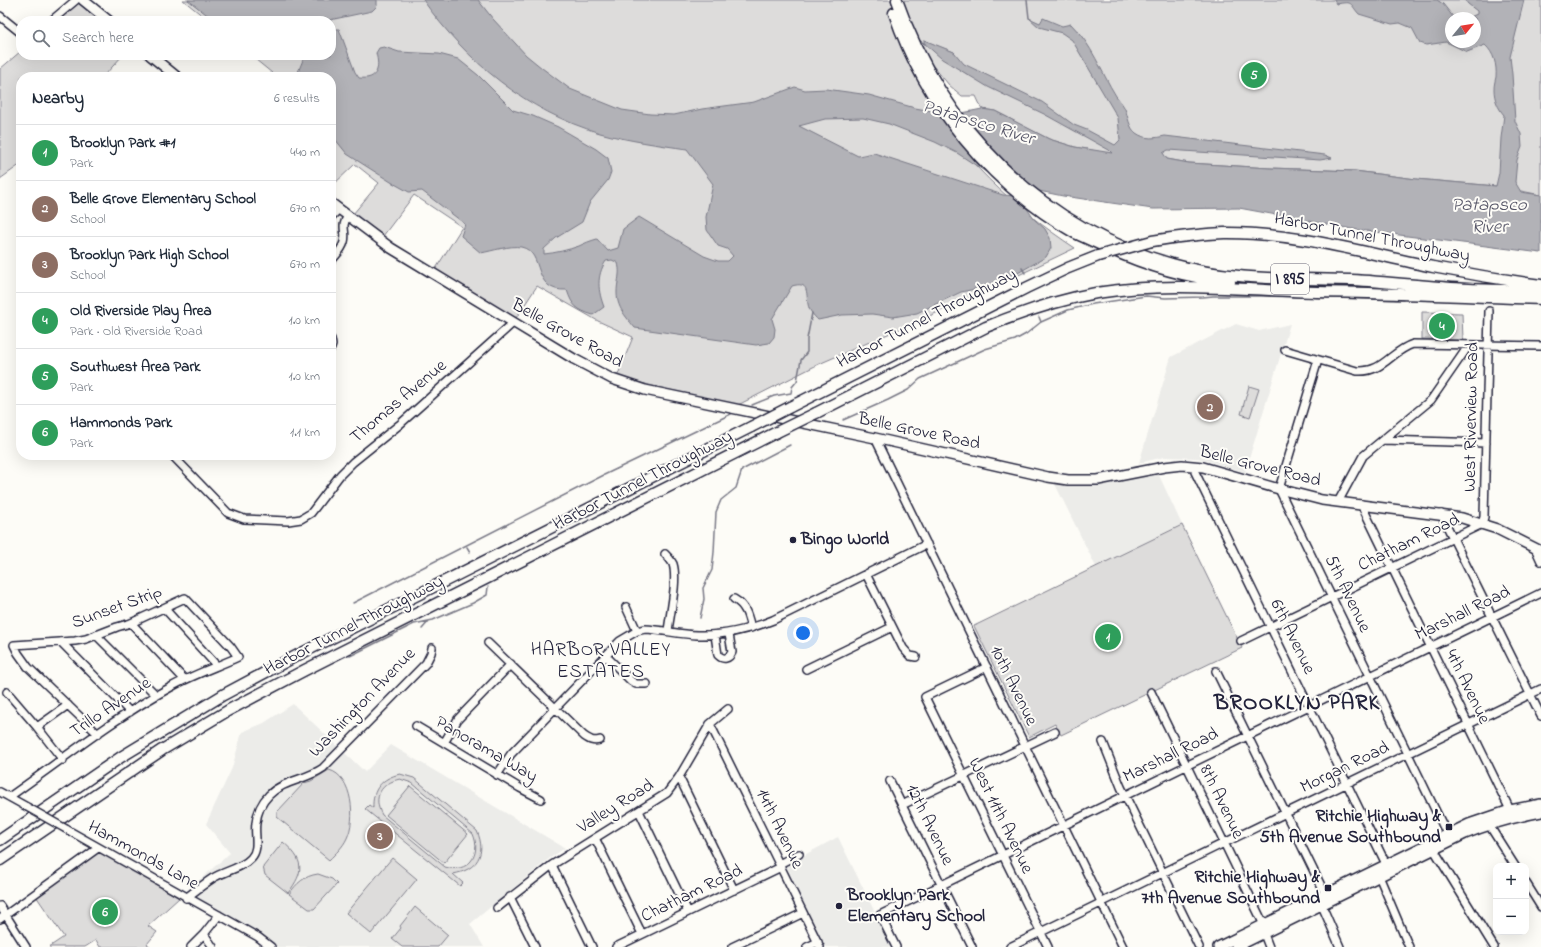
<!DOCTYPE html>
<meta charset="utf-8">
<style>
:root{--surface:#fff;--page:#f6f6f7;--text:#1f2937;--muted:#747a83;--line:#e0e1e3;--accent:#22223b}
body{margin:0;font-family:"Indie Flower",sans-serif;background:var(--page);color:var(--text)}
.controls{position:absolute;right:12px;bottom:12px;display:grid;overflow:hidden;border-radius:8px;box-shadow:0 4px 16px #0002}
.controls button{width:36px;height:36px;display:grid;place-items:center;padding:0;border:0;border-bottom:1px solid var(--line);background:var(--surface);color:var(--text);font:20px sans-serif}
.compass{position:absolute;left:1445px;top:12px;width:36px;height:36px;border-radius:50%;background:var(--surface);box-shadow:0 4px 16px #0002;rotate:60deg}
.you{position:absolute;left:803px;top:633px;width:14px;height:14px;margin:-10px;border:3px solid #fff;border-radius:50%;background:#1a73e8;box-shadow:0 0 0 6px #1a73e833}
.badge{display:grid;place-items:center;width:26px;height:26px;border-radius:50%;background:var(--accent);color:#fff;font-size:13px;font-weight:700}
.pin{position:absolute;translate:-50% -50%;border:2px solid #fff;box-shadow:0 1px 4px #0006}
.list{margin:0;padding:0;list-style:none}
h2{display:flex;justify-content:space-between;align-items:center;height:52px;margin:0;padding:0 16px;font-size:17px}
h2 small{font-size:13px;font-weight:400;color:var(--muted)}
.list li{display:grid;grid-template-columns:26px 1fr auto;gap:12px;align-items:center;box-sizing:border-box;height:56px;padding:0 16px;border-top:1px solid var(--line)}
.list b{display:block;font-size:15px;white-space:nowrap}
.list p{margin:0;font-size:13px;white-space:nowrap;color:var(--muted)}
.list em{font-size:13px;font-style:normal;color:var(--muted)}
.icon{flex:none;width:22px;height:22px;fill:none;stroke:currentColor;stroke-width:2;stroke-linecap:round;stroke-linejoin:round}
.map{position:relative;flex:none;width:1541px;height:947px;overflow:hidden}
.search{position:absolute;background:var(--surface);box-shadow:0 4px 16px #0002;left:16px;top:16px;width:320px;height:44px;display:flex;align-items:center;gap:10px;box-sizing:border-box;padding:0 14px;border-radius:16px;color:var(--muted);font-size:15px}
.panel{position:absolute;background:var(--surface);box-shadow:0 4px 16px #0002;left:16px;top:72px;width:320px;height:388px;border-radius:16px}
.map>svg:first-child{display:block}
</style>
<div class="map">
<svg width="1541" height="947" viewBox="0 0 1541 947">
<rect width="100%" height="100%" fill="#fdfcf7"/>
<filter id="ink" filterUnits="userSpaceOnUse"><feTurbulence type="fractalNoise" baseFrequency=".025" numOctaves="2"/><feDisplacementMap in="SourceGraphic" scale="8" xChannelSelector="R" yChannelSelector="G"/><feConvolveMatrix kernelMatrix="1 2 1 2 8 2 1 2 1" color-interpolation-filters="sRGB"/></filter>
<g filter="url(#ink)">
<path fill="#ecece9" d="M1236 324 1259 331 1290 324 1245 472 1198 458 1164 457 1139 463 1171 357Z
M1157 471 1182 525 1096 567 1054 482 1072 485H1099L1117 482Z
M293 704 365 772 391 745 565 848 550 858 470 924 484 947H275L260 935 186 892 230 853 206 824 232 768 242 732 264 723Z
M838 837 892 947H825L786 865Z"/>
<path fill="#dddcdb" stroke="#807f8b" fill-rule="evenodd" d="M183 0H1541V195L1496 186 1416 179 1355 171 1270 168 1189 163 1167 159 1113 154 1075 147 1049 139 1021 125 1007 117 995 111 982 109 976 96H962L949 85 919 49C918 55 913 64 914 70 915 77 922 85 925 92 955 156 1016 209 1075 248L973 297 819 364 738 405 661 388 617 377 633 337 598 321 537 286 516 318 435 270 462 227 414 195 383 236 353 214 379 183 355 164 331 187V77H268L272 73 250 55H331V21H209ZM1451 18H1475V42H1451ZM924 41 954 52 967 74Z
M79 2 102 21H57Z
M21 51V55H123L103 77H21V164L0 179V69Z
M1422 312 1462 313 1463 340 1422 339Z
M1249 386 1259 389 1250 417 1241 414Z
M1182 525 1242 648 1061 735 1055 724 1029 737 974 626Z
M329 770C353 776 356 820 347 838 343 847 336 853 329 860L277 817V812L304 783 311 781Z
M400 774 414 778 477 831C487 854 477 870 453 874L463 883 460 886 365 809 369 805 373 808C372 789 382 778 400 774ZM400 779 412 783 473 834C482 855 468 874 445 867L382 815C372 797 381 783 400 779Z
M410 786 468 834 444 863 386 815Z
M283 842C304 860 305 871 288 893L265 875 263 867Z
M99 851 179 898 148 926 157 932 147 944 151 947H100L96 940 85 947H49L64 937 36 896Z
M392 858 417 879 371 934 346 913Z
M318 874 332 879 337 884 314 909H309L289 894C297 883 304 876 318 874Z
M415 907 448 935 438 947H402L392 939 401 928 400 926Z"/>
<path fill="#b2b2b7" stroke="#787885" d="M188 0H377V6L372 11 325 21H215Z
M423 0H478L493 19 526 55 542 68 570 89 622 110 650 114 674 115 702 109 754 102 795 87 805 90 826 89 869 95 915 108 938 112 962 113 982 109 995 111 1049 139 1075 147 1112 153 1109 150 1044 114 988 87 942 59 924 43V40L954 52 964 64 1042 102 1074 125 1087 130 1115 145 1120 140 1118 118 1072 40 1062 33 1039 27 1029 18 1040 23 1043 18 1062 26 1071 24C1093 46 1100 70 1116 96 1119 100 1123 104 1125 109 1128 116 1129 128 1136 133 1146 140 1155 138 1165 136L1325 155 1332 158 1320 160 1168 150 1163 153 1167 159 1189 163 1270 168 1355 171 1416 179 1496 186 1499 173 1501 138 1504 115C1498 108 1494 99 1494 89 1494 85 1495 81 1496 77 1497 65 1494 53 1485 45L1467 52 1446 42 1426 45 1420 43 1412 28 1400 23 1392 24 1359 14C1349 3 1354 1 1336 4L1334 0H1437L1443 4 1454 18H1451V42H1475V18H1468L1477 14V11L1468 4 1465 0H1524L1510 57 1512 74 1515 121 1521 134 1522 147 1517 160 1515 182 1521 192 1541 195V253L1352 229 1239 208 1153 209 1063 196 1039 191 986 172 957 153 935 142 889 124 863 118 825 119 799 126 858 156 874 153 1003 195 1015 196 1028 210 1034 219 1045 229 1050 238 1051 248 1046 257 1016 274 984 287 961 292 917 313 893 317 872 314 842 315 818 320C814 316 809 311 808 304 806 292 809 281 792 286L772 319 775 329 774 337 769 343 756 345 635 328C622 312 614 304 618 282 619 275 620 271 618 263L612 260 606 261C596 276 598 291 604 307L593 315C577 310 572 306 567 290 530 292 546 252 521 247 510 245 492 251 481 253L461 236 465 224 422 191 409 192 391 182 347 154 331 134V77H296L305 55H331V29H339L355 72 359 78C378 80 380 68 376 53L379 48 384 47 399 52 439 54 458 59 478 75 513 110 533 116 558 127 596 149 608 158 611 172 608 180 590 202 582 222 556 238 544 249V254C555 253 568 250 579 246 585 243 590 241 597 239L608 251 618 248 623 229 639 217 704 256 718 261H728L733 256 727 249 718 246 707 230 706 217 713 184 687 149C659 145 629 141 600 133 527 112 466 61 423 0Z"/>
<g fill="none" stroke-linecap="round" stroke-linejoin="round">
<path stroke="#787885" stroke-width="1.5" d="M1027 0 1029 18
M918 40 925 44
M1022 268 1025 273
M1039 317 1041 322
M752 405 774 396 791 393 792 387 797 381 801 360 807 352V339L812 313
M843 420 888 400 908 390 920 379 957 362 985 349 1015 340 1026 334 1041 322 1068 310 1093 304 1146 296 1165 298 1203 297 1213 296H1263L1403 300
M467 547 470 552
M353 603 604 475 731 414
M700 618 704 599 703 588 712 570 714 552 716 512 721 500 736 488 742 470 790 445
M422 629 429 621
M350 656 414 624 433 620 473 603 487 595 488 587"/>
<g stroke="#22223b" stroke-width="10">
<path id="minor" d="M0 16 21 33
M51 21 76 0
M331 217 339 209
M331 261C336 255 342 250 344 242 347 231 340 227 348 216
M331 339 332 345 331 348
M1285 350 1357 371C1383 373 1391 351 1413 344L1541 346
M1318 360 1279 489 1447 834
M875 438 1123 947
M1383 440 1486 443
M172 455 228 513 244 519 288 521 301 519 311 513 340 475 353 462 399 425 513 323
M1195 466V472L1386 864
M1338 502 1363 456 1431 400 1469 345
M1361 504 1512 814
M1441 514 1541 716
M1535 548 1541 561
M665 554C668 557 671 560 673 564 678 580 670 614 668 631
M866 574 903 648 910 656 916 657
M734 599C746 606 748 616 751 628
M626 607 637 631
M164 608 217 666
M131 623 184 679
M96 635 156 695
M715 635 718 655C723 660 729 659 732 652L729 634
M1241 641 1482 524 1484 517 1489 311
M61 642 130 712
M488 643 584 736C590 740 593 742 600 740
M606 656 631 681 636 684H647
M987 667 925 697 1048 947
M806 669 892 627
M1216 671 1327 898
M7 692 37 727 63 760
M1151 692 1264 925V934L1269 947
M710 724 820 947
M416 726 520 788 541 799
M37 727 68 705
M1103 742 1121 787 1199 947
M444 743 458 719 511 664
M497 775 511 754 620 641 637 631 645 629C662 630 679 634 697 635 724 636 748 630 773 620L927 544
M679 777 734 890
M890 781 972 947
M0 792 27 807
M9 797C62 760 114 718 171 687 192 675 216 667 238 657L231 647 185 598 131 623 117 627 86 639 75 641 14 645 18 653 28 667 98 734
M902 805 1055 732
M639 811 688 912
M1489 825 1515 866
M66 829 258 937 271 947
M595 838 642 934
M1431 845 1494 947
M779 864 799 854
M552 865 592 947
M1379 876 1409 947
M1526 883 1541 907
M510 897 535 947
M186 898C195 891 204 884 213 878 225 871 242 868 251 858 260 849 254 834 256 823 257 813 262 802 269 795 284 780 306 780 323 768L426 663 431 653 432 648
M1320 901 1340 947
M0 906 26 947
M497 908 552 865 667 793 679 777 710 724 728 709
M0 919 98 848
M204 934 213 947
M191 947 204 934 219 915
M616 947 781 867
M732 947 803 913
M807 947 818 942
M896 947 880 915 1541 593
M1010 947 1541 689"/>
</g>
<g stroke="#22223b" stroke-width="12">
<path id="major" d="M83 0 109 21
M150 55 177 77
M331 203 391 248 574 359 612 379 645 390 875 438 1048 477 1068 480H1098L1164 467 1182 465 1203 467 1279 489 1322 500 1462 518 1497 529 1541 551
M1218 947 1469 824 1510 810 1541 804
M1236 947 1465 834C1489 824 1515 817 1541 812"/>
</g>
<g stroke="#22223b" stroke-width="13">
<path id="highway" d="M897 0C942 129 1040 227 1172 264 1231 281 1292 278 1352 280 1391 282 1429 287 1468 289 1492 290 1517 290 1541 292
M894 13C925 105 991 185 1075 233 1086 238 1097 243 1108 248 1147 266 1187 278 1230 282
M1152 241C1176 237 1200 234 1224 233 1295 232 1365 253 1433 267 1469 274 1505 280 1541 285
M790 407 1026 288 1068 268 1098 256
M816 413 986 327C1022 312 1058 300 1096 293 1169 281 1243 290 1317 292 1392 293 1466 296 1541 299
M0 840 121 757 223 695 298 655 751 427
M0 860 162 750 229 710 305 670 777 432"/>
</g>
<use href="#minor" stroke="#fdfcf7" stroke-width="7"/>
<use href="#major" stroke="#fdfcf7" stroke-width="9"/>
<use href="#highway" stroke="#fdfcf7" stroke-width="10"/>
<g stroke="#22223b" stroke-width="10" stroke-linecap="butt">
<path id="minor-bridge" d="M27 807 66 829"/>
</g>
<g stroke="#22223b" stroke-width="13" stroke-linecap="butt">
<path id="highway-bridge" d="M1098 256 1152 241
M751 427 790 407
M777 432 816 413"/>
</g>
<use href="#minor-bridge" stroke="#fdfcf7" stroke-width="7"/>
<use href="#highway-bridge" stroke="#fdfcf7" stroke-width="10"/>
</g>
</g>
<g fill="#22223b" stroke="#fdfcf7" stroke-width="1.5">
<circle cx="793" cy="540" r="4"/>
<rect x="1445" y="823" width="8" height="8" rx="2"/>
<rect x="1324" y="884" width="8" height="8" rx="2"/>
<circle cx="839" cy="906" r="4"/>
</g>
<g text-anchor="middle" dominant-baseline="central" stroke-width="4" stroke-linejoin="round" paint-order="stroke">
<rect fill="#fdfcf7" stroke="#646373" stroke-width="1" x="1271" y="264" width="38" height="30" rx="3"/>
<g font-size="17" font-weight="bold" fill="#22223b">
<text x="1290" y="279">I 895</text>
</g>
<g font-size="18" fill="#22223b" stroke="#fdfcf7">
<text transform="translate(1372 238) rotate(11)">Harbor Tunnel Throughway</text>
<text transform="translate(927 319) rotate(-27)">Harbor Tunnel Throughway</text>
<text transform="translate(567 334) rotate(29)">Belle Grove Road</text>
<text transform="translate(399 402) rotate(-40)">Thomas Avenue</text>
<text transform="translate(1472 417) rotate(-89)">West Riverview Road</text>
<text transform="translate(919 432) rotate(12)">Belle Grove Road</text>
<text transform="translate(1260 467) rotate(14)">Belle Grove Road</text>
<text transform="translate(643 481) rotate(-27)">Harbor Tunnel Throughway</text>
<text transform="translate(1409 543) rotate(-26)">Chatham Road</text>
<text transform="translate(1347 594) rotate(64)">5th Avenue</text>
<text transform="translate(117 608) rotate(-20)">Sunset Strip</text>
<text transform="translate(1463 614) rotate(-26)">Marshall Road</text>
<text transform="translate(354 626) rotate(-27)">Harbor Tunnel Throughway</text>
<text transform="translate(1292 637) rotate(64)">6th Avenue</text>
<text transform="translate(1013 686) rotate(64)">10th Avenue</text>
<text transform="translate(1467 687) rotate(64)">4th Avenue</text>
<text transform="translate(363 703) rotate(-46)">Washington Avenue</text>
<text transform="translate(111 708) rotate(-34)">Trillo Avenue</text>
<text transform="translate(486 750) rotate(30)">Panorama Way</text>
<text transform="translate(1171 756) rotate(-26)">Marshall Road</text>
<text transform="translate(1345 768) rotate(-26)">Morgan Road</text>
<text transform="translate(1221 802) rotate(64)">8th Avenue</text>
<text transform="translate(616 807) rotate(-32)">Valley Road</text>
<text transform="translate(1000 816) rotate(64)">West 11th Avenue</text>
<text transform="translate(929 825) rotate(64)">12th Avenue</text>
<text transform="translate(779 829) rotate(64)">14th Avenue</text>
<text transform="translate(143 856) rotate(29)">Hammonds Lane</text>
<text transform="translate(692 894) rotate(-26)">Chatham Road</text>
</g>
<g font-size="18" font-weight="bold" fill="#22223b" stroke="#fdfcf7" text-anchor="start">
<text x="801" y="540">Bingo World</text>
<text x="1441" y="817" text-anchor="end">Ritchie Highway &amp;<tspan x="1441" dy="21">5th Avenue Southbound</tspan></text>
<text x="1320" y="878" text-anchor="end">Ritchie Highway &amp;<tspan x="1320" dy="21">7th Avenue Southbound</tspan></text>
<text x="847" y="896">Brooklyn Park<tspan x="847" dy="21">Elementary School</tspan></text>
</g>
<g font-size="19" font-style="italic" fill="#545466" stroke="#fdfcf7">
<text transform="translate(978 123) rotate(17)">Patapsco River</text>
<text x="1489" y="205">Patapsco<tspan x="1489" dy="22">River</tspan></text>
</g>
<g font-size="19" letter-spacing="1" fill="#22223b" stroke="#fdfcf7">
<text x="601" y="650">HARBOR VALLEY<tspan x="601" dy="22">ESTATES</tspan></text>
</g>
<g font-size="22" font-weight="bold" letter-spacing="1" fill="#22223b" stroke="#fdfcf7">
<text x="1297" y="704">BROOKLYN PARK</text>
</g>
</g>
</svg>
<div class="controls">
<button>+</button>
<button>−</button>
</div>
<svg class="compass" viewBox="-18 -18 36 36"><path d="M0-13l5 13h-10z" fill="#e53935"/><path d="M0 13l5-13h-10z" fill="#747a83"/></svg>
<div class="you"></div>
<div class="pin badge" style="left:1108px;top:637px;background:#2e9e5b">1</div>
<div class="pin badge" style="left:1210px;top:407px;background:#8d6e63">2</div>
<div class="pin badge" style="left:380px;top:836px;background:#8d6e63">3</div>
<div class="pin badge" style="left:1442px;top:326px;background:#2e9e5b">4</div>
<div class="pin badge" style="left:1254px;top:75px;background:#2e9e5b">5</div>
<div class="pin badge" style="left:105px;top:912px;background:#2e9e5b">6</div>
<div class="search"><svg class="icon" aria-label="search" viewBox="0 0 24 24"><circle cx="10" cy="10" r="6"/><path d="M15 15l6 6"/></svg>Search here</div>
<section class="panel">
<h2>Nearby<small>6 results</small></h2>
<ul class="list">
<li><span class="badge" style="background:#2e9e5b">1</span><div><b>Brooklyn Park #1</b><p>Park</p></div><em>440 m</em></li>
<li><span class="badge" style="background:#8d6e63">2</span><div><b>Belle Grove Elementary School</b><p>School</p></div><em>670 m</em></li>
<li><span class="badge" style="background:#8d6e63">3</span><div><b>Brooklyn Park High School</b><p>School</p></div><em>670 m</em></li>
<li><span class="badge" style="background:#2e9e5b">4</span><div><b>Old Riverside Play Area</b><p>Park · Old Riverside Road</p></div><em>1.0 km</em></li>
<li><span class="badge" style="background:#2e9e5b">5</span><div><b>Southwest Area Park</b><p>Park</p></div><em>1.0 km</em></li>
<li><span class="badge" style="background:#2e9e5b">6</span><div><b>Hammonds Park</b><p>Park</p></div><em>1.1 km</em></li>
</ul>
</section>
</div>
